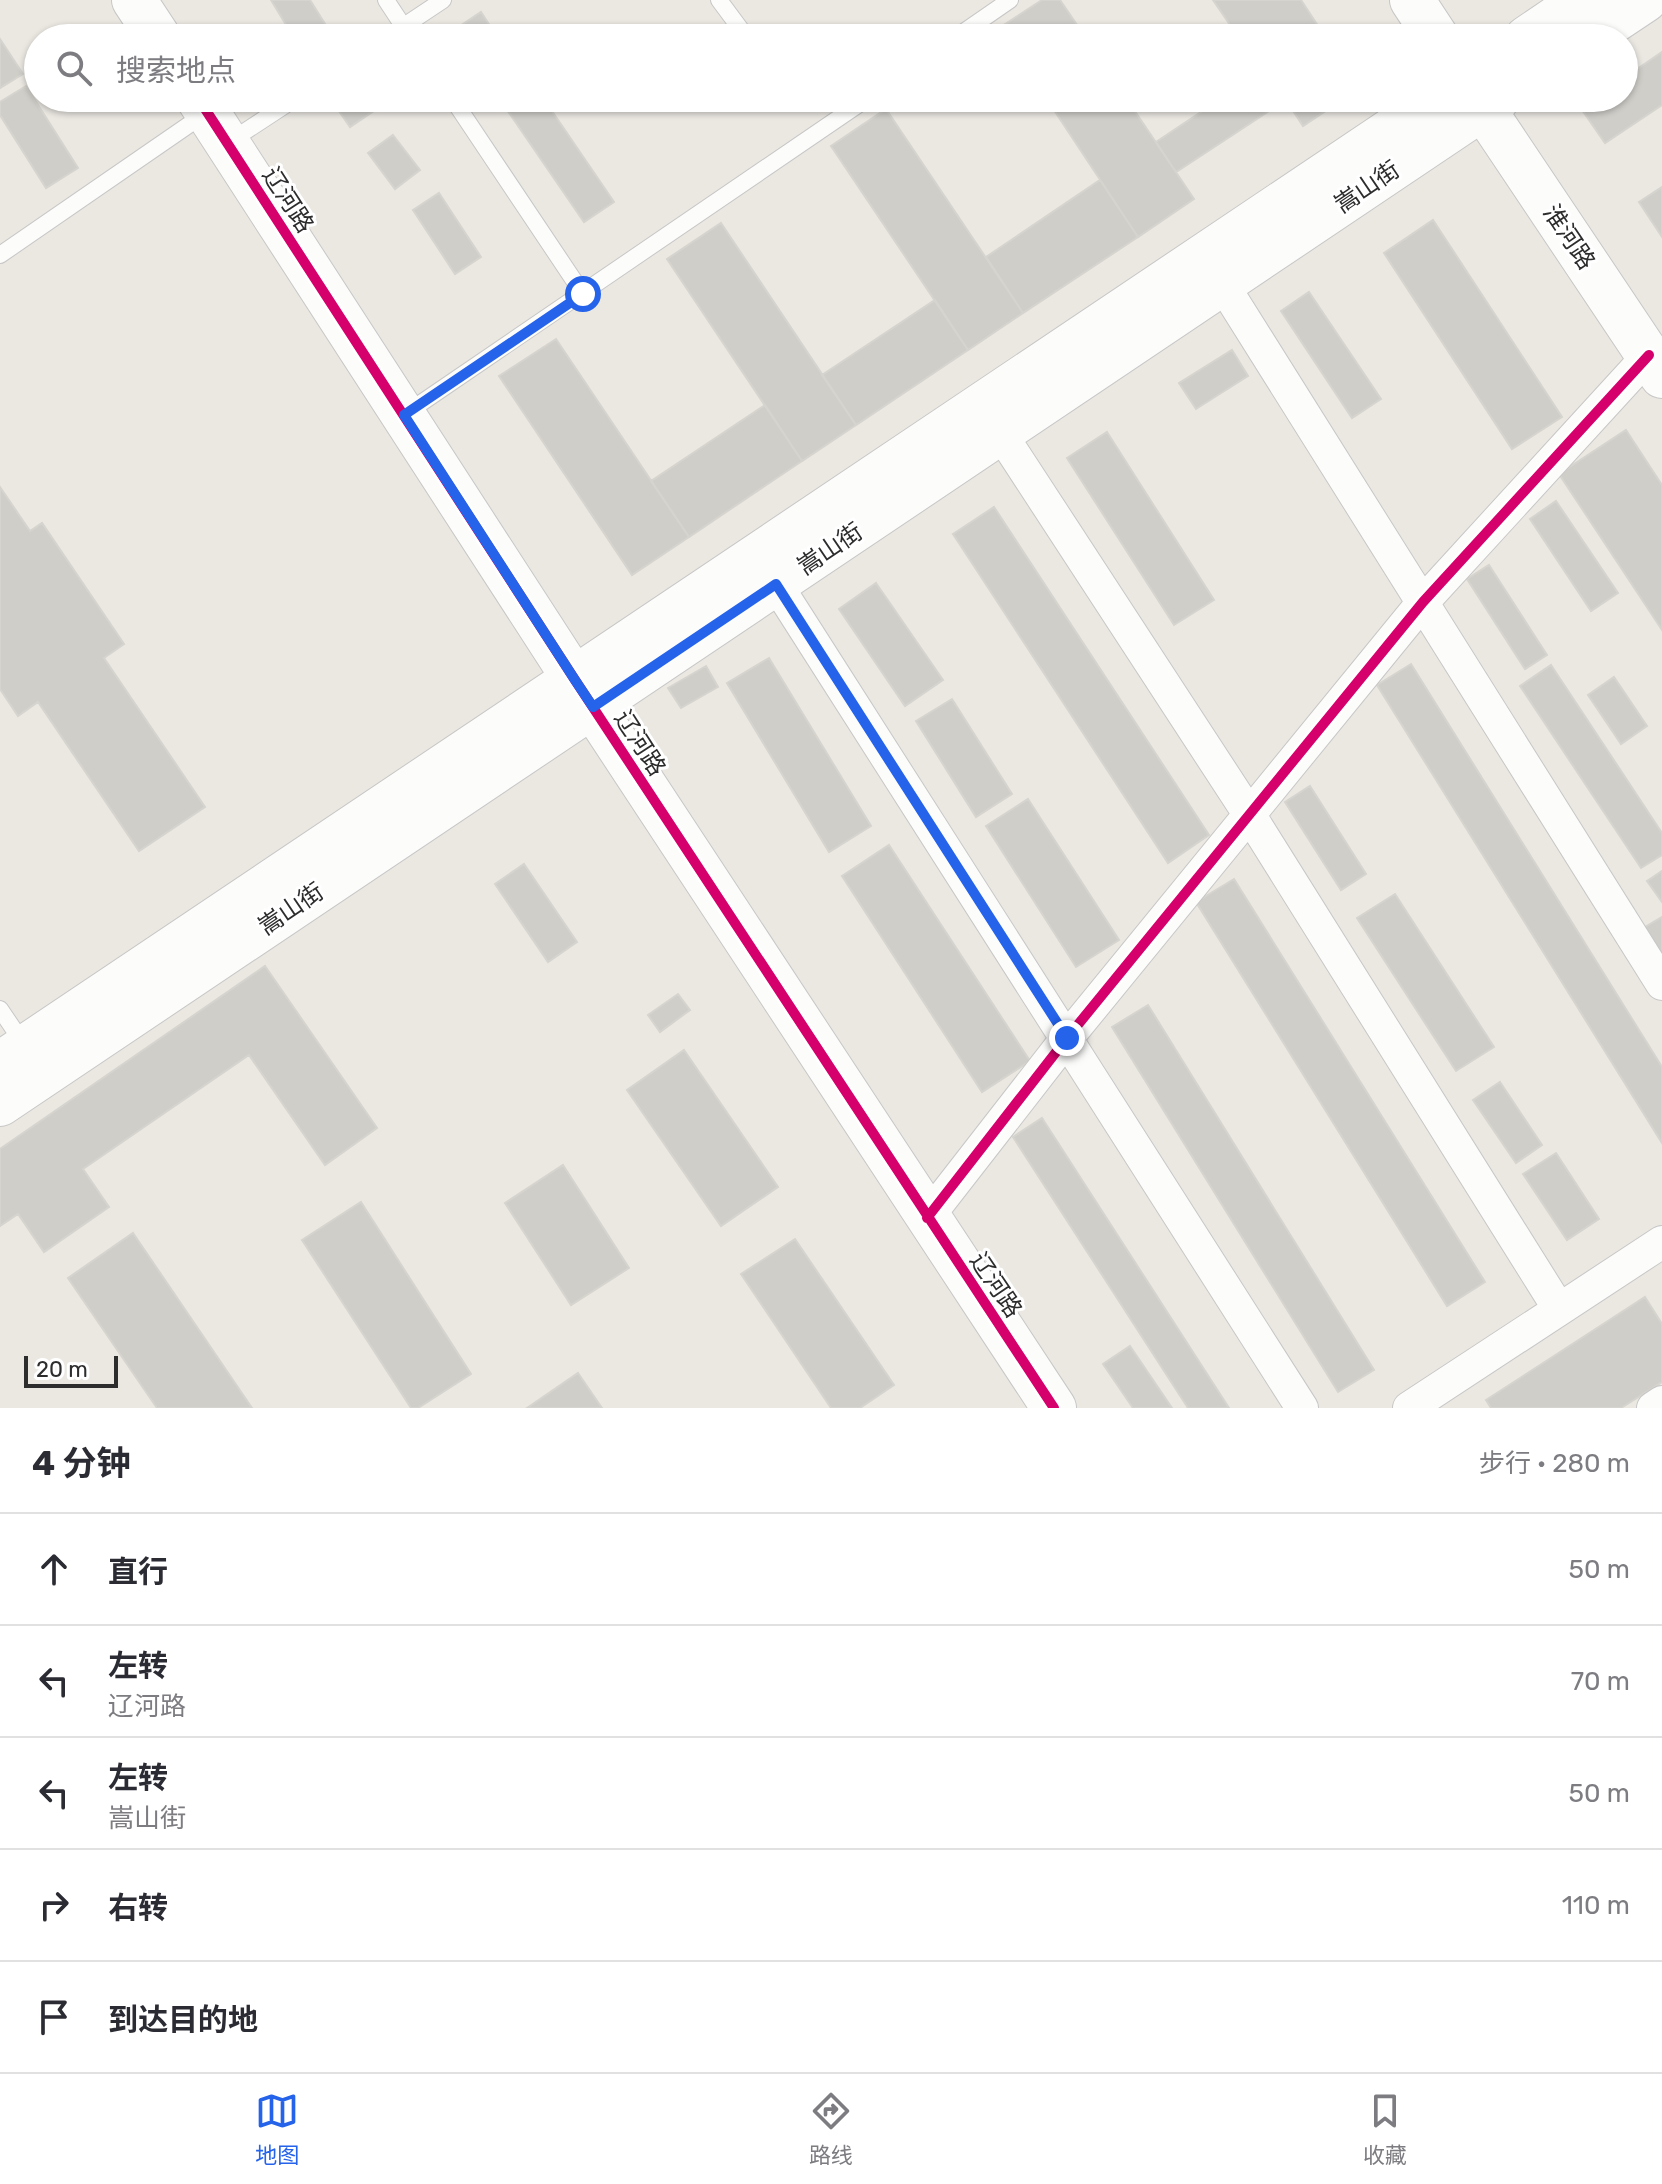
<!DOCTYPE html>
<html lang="zh">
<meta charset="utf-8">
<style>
:root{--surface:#fff;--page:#f2f2f3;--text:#2b2b33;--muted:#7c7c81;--line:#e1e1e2;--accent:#2563eb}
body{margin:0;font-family:Rubik,"Noto Sans SC",sans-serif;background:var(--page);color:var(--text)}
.scale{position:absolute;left:24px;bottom:20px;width:94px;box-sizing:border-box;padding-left:8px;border:4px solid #2d2d2d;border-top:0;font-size:22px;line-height:28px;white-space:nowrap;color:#2d2d2d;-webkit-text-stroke:6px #fff;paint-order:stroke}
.stop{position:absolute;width:24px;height:24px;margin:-18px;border:6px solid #2563eb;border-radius:50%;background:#fff}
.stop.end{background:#2563eb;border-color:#fff;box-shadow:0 2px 8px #0008}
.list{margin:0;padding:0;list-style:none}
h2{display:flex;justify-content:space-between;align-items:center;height:104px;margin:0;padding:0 32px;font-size:34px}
h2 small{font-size:26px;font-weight:400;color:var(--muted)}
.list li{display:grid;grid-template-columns:52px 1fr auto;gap:24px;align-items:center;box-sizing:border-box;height:112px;padding:0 32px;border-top:2px solid var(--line)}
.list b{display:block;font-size:30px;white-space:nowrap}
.list p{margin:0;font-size:26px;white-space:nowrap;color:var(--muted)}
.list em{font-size:26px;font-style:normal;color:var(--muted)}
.icon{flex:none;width:44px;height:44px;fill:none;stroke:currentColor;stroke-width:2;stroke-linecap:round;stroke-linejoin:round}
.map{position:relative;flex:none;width:1662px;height:1408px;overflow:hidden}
.search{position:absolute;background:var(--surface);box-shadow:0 2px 6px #0004;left:24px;right:24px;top:24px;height:88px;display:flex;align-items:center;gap:20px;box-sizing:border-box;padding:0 28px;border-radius:44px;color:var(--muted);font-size:30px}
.sheet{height:664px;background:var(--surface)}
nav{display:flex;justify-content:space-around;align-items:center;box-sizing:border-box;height:112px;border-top:2px solid var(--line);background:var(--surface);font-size:22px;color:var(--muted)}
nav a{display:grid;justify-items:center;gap:4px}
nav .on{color:var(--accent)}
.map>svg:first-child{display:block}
</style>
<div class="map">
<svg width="1662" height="1408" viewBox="0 0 1662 1408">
<rect width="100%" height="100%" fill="#ebe8e2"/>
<path fill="#d0cec9" stroke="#d6d4ce" stroke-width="2" d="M271 0H310L334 38H294Z
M1042 0H1060L1086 38H1006L999 28Z
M1213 0H1301L1326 38H1239Z
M481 12 498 38H455L451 32Z
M0 39 23 74 0 88Z
M1662 52V105L1605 143 1580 107 1594 98H1624V78Z
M26 86 78 168 46 188 0 115V102Z
M330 98H393L350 127Z
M505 98H543L614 202 584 222 501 101Z
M1046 98H1126L1194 199 1138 237Z
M1222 98H1345L1303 126 1286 100 1176 172 1156 142Z
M886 109 1023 313 968 350 831 146Z
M393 135 420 170 395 189 368 153Z
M1100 180 1138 237 1023 313 986 257Z
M1662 187V237L1639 202Z
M439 193 481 257 455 274 413 210Z
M1433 220 1562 417 1512 449 1384 253Z
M721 223 856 425 802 461 667 259Z
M1309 292 1381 399 1352 418 1281 311Z
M935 300 968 350 856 425 822 375Z
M556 339 689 537 632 575 499 376Z
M1232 350 1248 376 1196 409 1179 383Z
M765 405 802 461 689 537 651 481Z
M1626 430 1662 485V630L1559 474Z
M1107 432 1214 600 1174 625 1067 458Z
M0 487 30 531 42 523 124 644 104 658 205 807 139 851 38 702 18 716 0 689Z
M1556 501 1618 593 1591 611 1530 519Z
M994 507 1209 835 1168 863 953 534Z
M1489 565 1547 655 1525 669 1467 579Z
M876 583 943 680 905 706 839 609Z
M769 658 871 826 829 852 727 683Z
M1411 664 1662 1067V1143L1377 685Z
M1551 665 1662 833V855L1641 868 1520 686Z
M706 666 718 687 681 708 668 688Z
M1614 677 1647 726 1621 744 1588 695Z
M952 699 1012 794 976 817 916 721Z
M1310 786 1366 874 1341 890 1285 802Z
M1028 799 1119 940 1076 967 986 826Z
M889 845 1030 1061 982 1092 842 876Z
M524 864 577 942 548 962 495 884Z
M1662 871V902L1647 881Z
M1234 879 1485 1282 1447 1306 1196 902Z
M1395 894 1494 1047 1456 1071 1357 918Z
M1662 917V958L1645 927Z
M265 966 377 1128 325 1165 249 1055 83 1169 109 1207 44 1252 18 1214 0 1226V1149Z
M678 994 690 1010 660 1032 648 1015Z
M1148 1005 1374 1370 1338 1392 1112 1027Z
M684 1050 778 1187 721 1226 627 1090Z
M1500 1082 1542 1145 1516 1163 1473 1100Z
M1042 1118 1229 1408H1188L1013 1137Z
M1556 1153 1599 1219 1567 1240 1523 1174Z
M563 1165 629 1268 571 1305 505 1203Z
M361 1202 471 1374 418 1408H411L302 1240Z
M133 1233 252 1408H157L68 1278Z
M795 1239 894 1385 860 1408H831L741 1274Z
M1645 1297 1662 1324V1382L1621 1408H1491L1486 1400Z
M1130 1346 1172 1408H1133L1103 1364Z
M578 1373 602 1408H527Z"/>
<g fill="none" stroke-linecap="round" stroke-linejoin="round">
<g stroke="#c8c7c7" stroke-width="18">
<path id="lane" d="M386 0 411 38
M719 0 745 35
M386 38 443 0
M955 38 1010 0
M452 98 583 294
M229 142 296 98
M0 255 206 113
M405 414 868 98
M0 1009 25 1046"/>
</g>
<g stroke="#c8c7c7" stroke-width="34">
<path id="street" d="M1223 285 1662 984
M1001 434 1249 814 1559 1309
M776 584 1302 1408
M927 1218 1067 1038 1423 602 1649 355
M1409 1408 1662 1242
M1653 1408 1662 1402"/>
</g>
<g stroke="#c8c7c7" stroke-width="46">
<path id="secondary" d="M134 0 159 38
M1412 0 1437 38
M1527 38 1583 0
M1588 38 1645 0
M198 98 575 680 1054 1408
M1476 98 1662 376
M0 1064 1439 98
M0 1104 1498 98"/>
</g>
<use href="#lane" stroke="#fcfcfb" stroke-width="16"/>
<use href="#street" stroke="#fcfcfb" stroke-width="32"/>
<use href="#secondary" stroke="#fcfcfb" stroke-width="44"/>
<g stroke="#fff" stroke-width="15">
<path id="cycleway" d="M198 98 575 680 1054 1408
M927 1218 1067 1038 1423 602 1649 355"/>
</g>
<use href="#cycleway" stroke="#d6006c" stroke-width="10"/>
</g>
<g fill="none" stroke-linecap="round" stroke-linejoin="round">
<path stroke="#2563eb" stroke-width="10" d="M583 294 404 415 575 680 593 707 776 584 1067 1038"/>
</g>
<g text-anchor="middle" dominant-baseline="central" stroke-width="6" stroke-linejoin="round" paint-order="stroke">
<g font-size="24" fill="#2d2d2d" stroke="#fff">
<text transform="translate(1367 187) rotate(-34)">嵩山街</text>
<text transform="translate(288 200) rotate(57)">辽河路</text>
<text transform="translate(1569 237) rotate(56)">淮河路</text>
<text transform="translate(830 549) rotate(-34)">嵩山街</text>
<text transform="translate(640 743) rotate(57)">辽河路</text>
<text transform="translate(291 909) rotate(-34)">嵩山街</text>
<text transform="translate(996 1285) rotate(56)">辽河路</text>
</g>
</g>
</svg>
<div class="scale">20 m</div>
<div class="stop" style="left:583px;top:294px"></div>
<div class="stop end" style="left:1067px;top:1038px"></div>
<div class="search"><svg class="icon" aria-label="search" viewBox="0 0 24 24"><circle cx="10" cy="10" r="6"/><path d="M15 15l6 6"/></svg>搜索地点</div>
</div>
<section class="sheet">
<h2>4 分钟<small>步行 · 280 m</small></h2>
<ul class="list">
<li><svg class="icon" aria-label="ahead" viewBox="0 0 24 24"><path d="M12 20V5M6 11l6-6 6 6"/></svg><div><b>直行</b></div><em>50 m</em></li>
<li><svg class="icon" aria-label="left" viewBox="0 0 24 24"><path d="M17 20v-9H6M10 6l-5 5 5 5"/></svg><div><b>左转</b><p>辽河路</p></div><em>70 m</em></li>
<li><svg class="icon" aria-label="left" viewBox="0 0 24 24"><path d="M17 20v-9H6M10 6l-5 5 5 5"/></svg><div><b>左转</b><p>嵩山街</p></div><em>50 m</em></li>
<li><svg class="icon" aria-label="right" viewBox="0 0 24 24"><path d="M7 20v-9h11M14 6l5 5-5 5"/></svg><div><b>右转</b></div><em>110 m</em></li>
<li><svg class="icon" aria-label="arrive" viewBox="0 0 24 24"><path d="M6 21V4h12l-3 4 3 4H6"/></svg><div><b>到达目的地</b></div></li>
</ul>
</section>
<nav>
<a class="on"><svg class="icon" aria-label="map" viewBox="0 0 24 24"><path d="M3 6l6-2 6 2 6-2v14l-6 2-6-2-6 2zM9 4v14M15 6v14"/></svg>地图</a>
<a><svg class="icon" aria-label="directions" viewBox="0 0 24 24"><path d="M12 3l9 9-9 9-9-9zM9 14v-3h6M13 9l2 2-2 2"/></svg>路线</a>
<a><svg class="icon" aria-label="saved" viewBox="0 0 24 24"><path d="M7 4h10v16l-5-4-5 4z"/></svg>收藏</a>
</nav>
